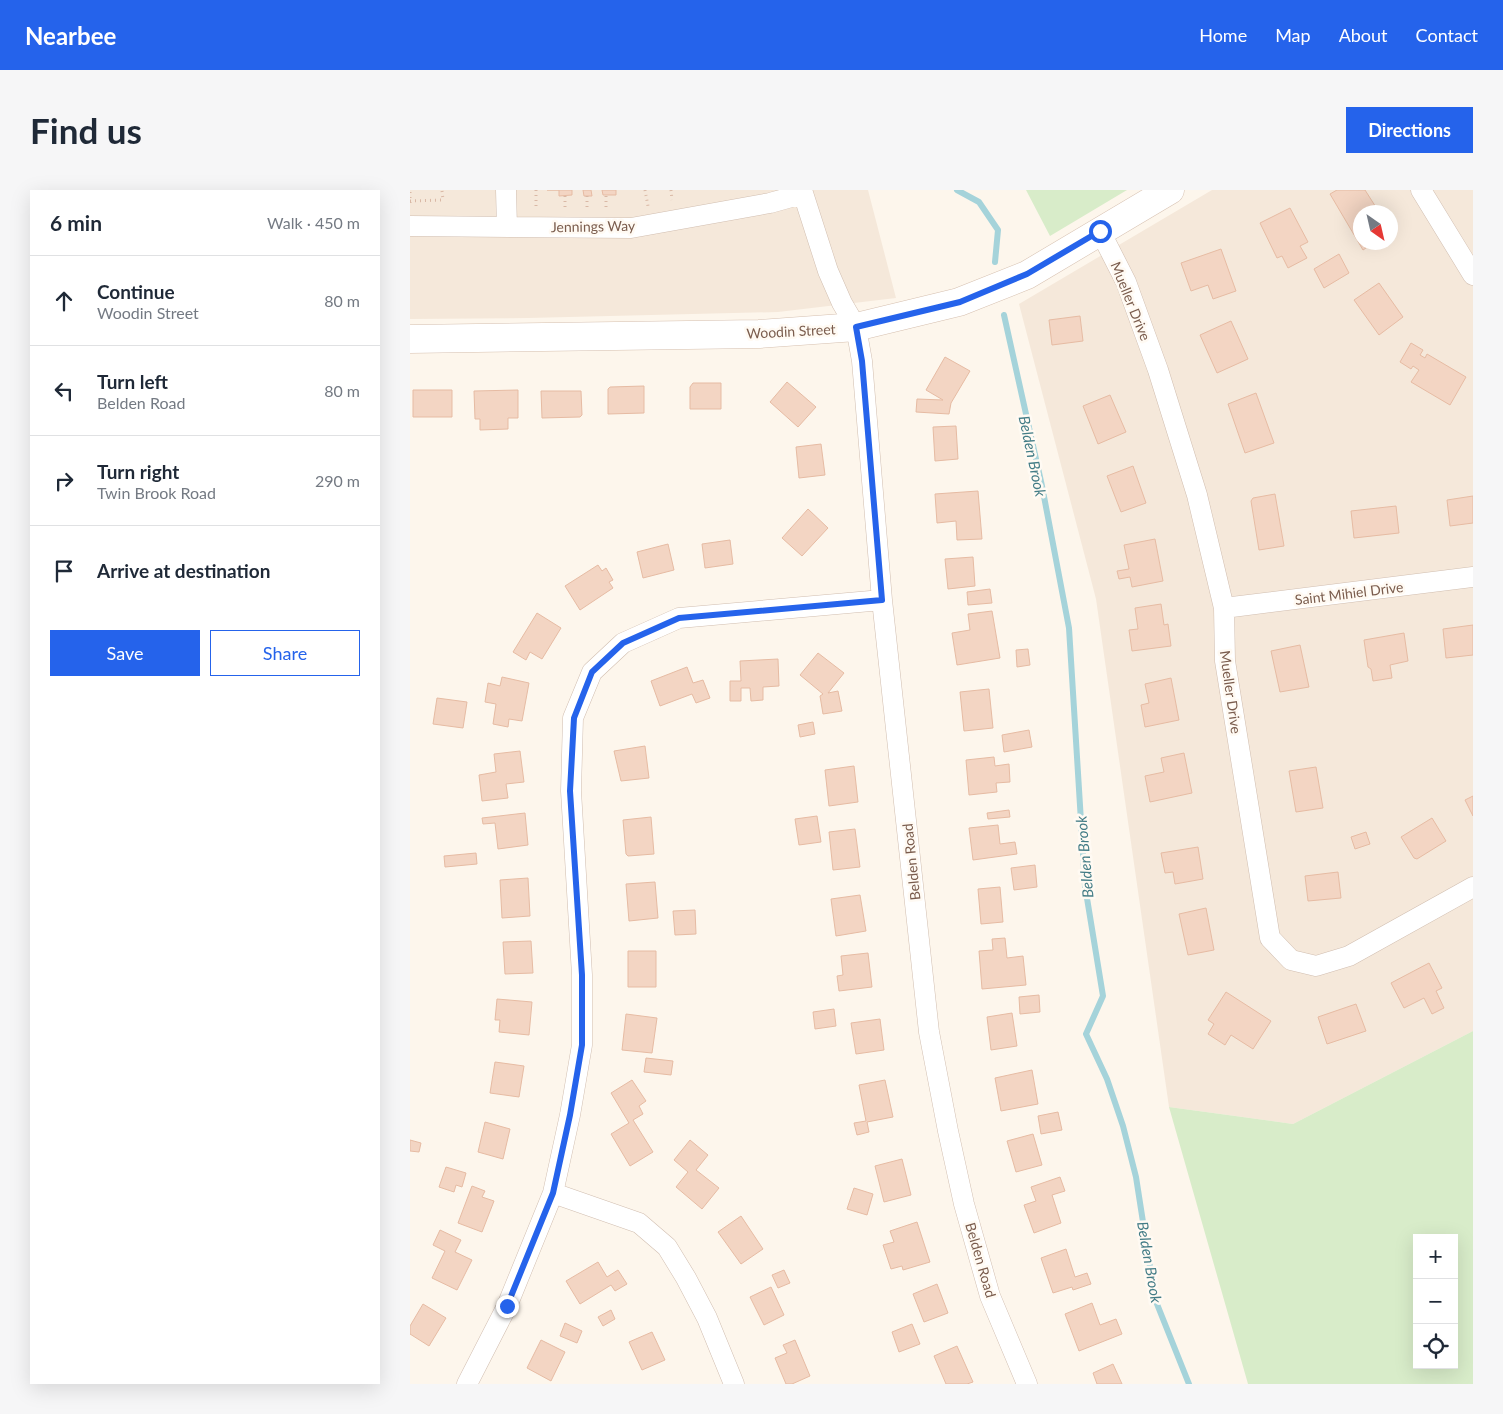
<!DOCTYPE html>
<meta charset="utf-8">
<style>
:root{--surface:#fff;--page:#f6f6f7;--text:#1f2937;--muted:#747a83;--line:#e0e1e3;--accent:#2563eb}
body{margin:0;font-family:Lato,sans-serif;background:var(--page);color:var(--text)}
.controls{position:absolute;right:15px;bottom:15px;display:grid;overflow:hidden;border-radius:0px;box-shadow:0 5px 20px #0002}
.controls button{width:45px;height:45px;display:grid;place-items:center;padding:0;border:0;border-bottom:1px solid var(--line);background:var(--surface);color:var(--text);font:25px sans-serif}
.compass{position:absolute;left:943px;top:15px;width:45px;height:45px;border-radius:50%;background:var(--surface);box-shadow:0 5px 20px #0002;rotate:146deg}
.stop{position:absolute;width:15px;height:15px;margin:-11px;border:4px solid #2563eb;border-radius:50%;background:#fff}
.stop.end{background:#2563eb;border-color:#fff;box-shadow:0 1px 5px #0008}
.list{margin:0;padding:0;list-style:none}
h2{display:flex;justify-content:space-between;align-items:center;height:65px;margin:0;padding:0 20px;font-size:21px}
h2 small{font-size:16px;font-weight:400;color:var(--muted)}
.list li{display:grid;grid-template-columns:32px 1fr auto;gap:15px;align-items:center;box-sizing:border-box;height:90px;padding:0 20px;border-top:1px solid var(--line)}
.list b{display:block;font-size:19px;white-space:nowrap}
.list p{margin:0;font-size:16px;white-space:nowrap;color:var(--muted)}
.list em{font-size:16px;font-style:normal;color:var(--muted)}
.actions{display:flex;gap:10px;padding:15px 20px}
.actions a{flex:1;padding:11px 0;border:1px solid var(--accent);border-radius:0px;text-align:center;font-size:18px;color:var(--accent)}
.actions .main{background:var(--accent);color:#fff}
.icon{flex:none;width:28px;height:28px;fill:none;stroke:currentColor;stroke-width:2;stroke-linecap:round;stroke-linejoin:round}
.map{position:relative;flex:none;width:1063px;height:1194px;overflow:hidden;border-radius:0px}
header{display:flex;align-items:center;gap:30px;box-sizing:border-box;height:70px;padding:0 25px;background:var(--accent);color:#fff}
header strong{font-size:24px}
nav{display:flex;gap:28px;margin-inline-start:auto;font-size:18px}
.intro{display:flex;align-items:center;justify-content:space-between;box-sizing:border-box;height:120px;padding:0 30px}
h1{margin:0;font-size:35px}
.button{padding:12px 22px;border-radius:0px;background:var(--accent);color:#fff;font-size:18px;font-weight:700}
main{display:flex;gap:30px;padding:0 30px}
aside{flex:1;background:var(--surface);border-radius:0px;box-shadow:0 5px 20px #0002}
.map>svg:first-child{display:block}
</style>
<header>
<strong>Nearbee</strong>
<nav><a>Home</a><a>Map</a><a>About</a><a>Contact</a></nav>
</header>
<div class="intro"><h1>Find us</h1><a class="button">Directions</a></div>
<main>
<aside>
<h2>6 min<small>Walk · 450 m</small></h2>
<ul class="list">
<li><svg class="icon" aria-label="ahead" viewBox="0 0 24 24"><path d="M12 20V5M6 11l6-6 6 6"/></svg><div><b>Continue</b><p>Woodin Street</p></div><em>80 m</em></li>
<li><svg class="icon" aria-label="left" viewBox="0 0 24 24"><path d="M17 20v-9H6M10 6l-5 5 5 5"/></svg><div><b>Turn left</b><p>Belden Road</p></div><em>80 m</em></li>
<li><svg class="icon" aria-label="right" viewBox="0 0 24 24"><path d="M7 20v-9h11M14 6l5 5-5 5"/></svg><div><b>Turn right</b><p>Twin Brook Road</p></div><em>290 m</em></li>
<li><svg class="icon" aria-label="arrive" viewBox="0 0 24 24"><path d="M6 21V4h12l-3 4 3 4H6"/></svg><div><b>Arrive at destination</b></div></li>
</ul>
<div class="actions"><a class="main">Save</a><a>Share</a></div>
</aside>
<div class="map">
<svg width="1063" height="1194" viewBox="0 0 1063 1194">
<rect width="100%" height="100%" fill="#fdf6ec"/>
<path fill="#f5e8da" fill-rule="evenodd" d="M0 0H458L486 108 368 122 118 128 0 129Z
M802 0H1063V841L883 934 759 917 686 409 609 114ZM951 22H981V52H951Z"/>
<path fill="#d8ecc9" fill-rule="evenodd" d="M616 0H717L640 46Z
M1063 841V1194H838L759 917 883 934ZM1007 1048H1044V1175H1007Z"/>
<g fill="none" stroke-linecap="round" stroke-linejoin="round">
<path stroke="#a5d3da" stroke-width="6" d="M547 0 569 12 588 40 585 72
M594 125 632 296 659 438 675 696 693 806 676 844 697 889 713 936 726 987 745 1109 779 1194"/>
</g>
<path fill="#f3d5c3" stroke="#e6bba3" d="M137 0H162V5L149 6V0Z
M173 0H181L182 6H174Z
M192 0H206V5H193Z
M927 0H955L969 22H951V52H965L953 60 920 4Z
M880 18 898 52 890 56 897 68 878 78 872 66 867 68 850 33Z
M811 59 826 101 803 109 798 95 781 101 771 73Z
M929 64 939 83 914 98 904 79Z
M969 93 993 127 969 145 944 110Z
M670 126 673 151 642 155 639 130Z
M821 131 838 169 807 183 790 145Z
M1001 153 1013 160 1010 165 1015 168 1017 164 1056 187 1040 215 1001 192 1009 180 1003 176 1001 179 990 172Z
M535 167 560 181 541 213 539 224 506 222 507 209 533 210 516 200Z
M377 192 406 217 388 237 360 212Z
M283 193H311V219H280V197Z
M234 196V223L198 224V199L200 197Z
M3 200H42V227H3Z
M108 200V228H98V239L70 240V229H65L64 201Z
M131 201H171L172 225 170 227 132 228Z
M846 203 864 253 835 263 818 214Z
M700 205 716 242 688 254 673 216Z
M546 236 548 269 525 271 523 237Z
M411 254 415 285 389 288 386 257Z
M723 276 736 313 711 322 697 286Z
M568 301 572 349 547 350 546 331 527 333 525 304Z
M865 304 874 356 849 360 841 311 843 308Z
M1063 306V333L1040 336 1037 310Z
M986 316 989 343 944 348 941 321Z
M398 319 418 338 392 366 372 348Z
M745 349 753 391 722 397 720 387 709 389 707 381 719 379 714 355Z
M320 350 323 374 295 378 292 354Z
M258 354 264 380 233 388 227 362Z
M563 367 565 396 538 399 535 369Z
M188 375 192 381 196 378 203 390 199 392 203 398 170 420 155 396Z
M580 399 582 413 558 415 557 402Z
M751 414 754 435 758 434 761 456 722 461 719 440 728 439 725 418Z
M582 421 590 468 547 475 542 443 560 440 558 424Z
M127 423 151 438 132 469 120 462 116 470 103 462Z
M1063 435V465L1036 468 1033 439Z
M994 443 998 471 980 475 982 488 963 491 961 479 958 477 954 450Z
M890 455 899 497 870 502 861 461Z
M618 459 620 475 607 477 606 460Z
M408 463 434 483 418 503 428 501 432 521 413 524 410 506 413 504 390 485Z
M368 469 369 496 353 497V510L341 511 340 498H331V511H320V491H331L330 471Z
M277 477 283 493 293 490 300 508 286 513 282 504 250 516 241 491Z
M92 487 119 493 112 531 99 529 98 537 83 534 86 514 75 512 78 493 90 496Z
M761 488 769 530 735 537 731 515 739 513 735 494Z
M579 499 583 538 554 541 550 502Z
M27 508 57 512 53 538 23 534Z
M403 532 405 544 390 547 388 535Z
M619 540 622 557 594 562 592 545Z
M235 556 239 588 211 591 204 561Z
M110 561 114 592 96 594 98 608 72 611 69 585 86 582 84 564Z
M774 563 782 603 740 612 735 586 754 582 751 568Z
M584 567 585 576 599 574 600 592 586 593 587 602 559 605 556 570Z
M444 576 448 612 419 616 415 580Z
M906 577 913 618 886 622 879 581Z
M1063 606V626L1055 610Z
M599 620 600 627 578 629 577 623Z
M115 623 118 655 88 659 85 633 73 634 72 628Z
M407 626 411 652 389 655 385 629Z
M241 627 244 664 218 666 216 664 213 630Z
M1022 628 1036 651 1007 669 1004 668 991 647Z
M588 635 590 654 605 652 607 664 563 670 559 638Z
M445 639 450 677 423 680 419 642Z
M956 642 960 654 945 659 941 647Z
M788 657 793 689 765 694 763 682 755 683 751 663Z
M66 663 67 674 35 677 34 666Z
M625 675 627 697 604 700 601 678Z
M928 682 931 708 898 711 895 686Z
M118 688 120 726 92 728 90 690Z
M245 692 248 728 219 731 216 694Z
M590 697 593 732 571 734 568 699Z
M450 705 456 741 426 746 421 709Z
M796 718 804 760 778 765 769 724Z
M285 720 286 744 265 745 263 721Z
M595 748 597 768 613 766 616 795 572 799 569 761 583 760 582 749Z
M121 751 123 783 95 784 93 752Z
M218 761H246V797H218Z
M458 763 462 797 429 801 427 786 433 785 431 766Z
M1019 773 1032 798 1026 801 1034 818 1022 824 1014 808 994 818 981 793Z
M816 802 861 831 843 859 821 845 815 855 798 844 804 834 798 830Z
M629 805 630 822 610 824 609 807Z
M87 809 122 812 119 845 89 842 90 830H85Z
M946 814 956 841 917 854 908 827Z
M424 819 426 836 405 839 403 822Z
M602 823 607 856 581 860 577 827Z
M216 824 247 828 242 863 212 860Z
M470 829 474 860 446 864 441 833Z
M236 868 263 871 261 885 234 882Z
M85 872 114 876 109 907 80 903Z
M622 880 628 914 591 921 585 888Z
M222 890 236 911 229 916 233 924 223 930 243 962 220 976 201 944 219 933 201 903Z
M475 890 483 927 457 932 459 942 447 945 444 933 456 931 449 895Z
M648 922 652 940 631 944 628 926Z
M75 932 100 939 93 969 68 962Z
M623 944 632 975 606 982 597 951Z
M0 950 11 953 9 962 0 961Z
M280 950 298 965 286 980 309 998 292 1019 266 997 278 982 264 970Z
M492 969 501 1005 474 1012 465 976Z
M36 977 56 983 52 997 46 995 44 1002 29 997Z
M650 987 655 1001 642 1005 651 1033 624 1043 614 1015 626 1011 621 997Z
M62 996 75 1001 72 1007 84 1011 72 1042 48 1033Z
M444 998 463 1004 457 1025 437 1019Z
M331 1026 353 1059 331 1074 308 1042Z
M507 1032 520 1072 493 1080 492 1076 481 1079 473 1055 484 1052 480 1041Z
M30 1040 51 1050 45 1062 62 1070 47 1100 22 1088 35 1061 23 1055Z
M656 1059 665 1087 677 1083 681 1094 663 1100 662 1097 643 1103 631 1068Z
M188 1072 197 1087 208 1080 217 1094 205 1101 201 1095 170 1114 156 1091Z
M374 1080 380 1093 368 1098 362 1085Z
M527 1094 538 1123 514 1132 503 1104Z
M361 1097 374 1125 354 1135 340 1107Z
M682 1113 690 1135 706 1129 712 1144 669 1161 655 1124Z
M13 1114 36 1128 19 1156 0 1144V1136Z
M201 1120 205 1129 193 1136 188 1127Z
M155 1133 172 1141 167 1153 150 1146Z
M502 1134 510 1154 489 1162 482 1142Z
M242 1142 255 1170 232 1180 219 1152Z
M131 1150 155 1162 141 1191 117 1178Z
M385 1150 400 1186 382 1194H376L365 1168 377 1163 373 1155Z
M547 1156 563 1192 557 1194H536L524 1166Z
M703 1174 712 1194H687L683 1183Z"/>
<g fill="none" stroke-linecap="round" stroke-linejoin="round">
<g stroke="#d1beb0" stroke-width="21">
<path id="minor" d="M96 0 97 37
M392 0 418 81 432 113 446 137 452 171 472 410 519 842 538 941 554 1014 580 1106 617 1194
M1011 0 1063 85
M0 36 221 38 360 13 392 4
M690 41 716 92 748 180 787 305 814 418 815 471 860 748 881 770 906 776 939 766 1063 697
M814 418 1063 387
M143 1003 229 1033 257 1057 276 1088 297 1128 324 1194
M57 1194 97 1116 143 1003 160 925 172 855V785L161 601 163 528 182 482 213 453 269 428 472 410"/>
</g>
<g stroke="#d6c0b0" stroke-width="29">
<path id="secondary" d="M0 149 349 144 446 137 549 112 617 85 760 0"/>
</g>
<path stroke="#d9b8a5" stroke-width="3" stroke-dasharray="1 4" stroke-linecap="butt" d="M126 0V17
M235 0 238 16
M261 0 262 10
M32 1 33 10
M0 2V13
M155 6V17
M177 6V17
M0 11 33 10
M196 17V5"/>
<use href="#minor" stroke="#fff" stroke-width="20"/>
<use href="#secondary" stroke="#fff" stroke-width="28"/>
</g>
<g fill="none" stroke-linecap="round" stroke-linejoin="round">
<path stroke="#2563eb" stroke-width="6" d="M97 1116 143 1003 160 925 172 855V785L160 601 164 528 182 482 213 453 269 428 472 410 452 171 446 137 550 112 617 84 690 41"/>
</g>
<g text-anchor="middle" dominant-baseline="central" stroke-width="5" stroke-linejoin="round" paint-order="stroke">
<g font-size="14" fill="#7a5c4d" stroke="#fffaf3">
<text transform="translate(183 36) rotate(-1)">Jennings Way</text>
<text transform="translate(721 111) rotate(68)">Mueller Drive</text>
<text transform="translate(381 141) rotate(-3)">Woodin Street</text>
<text transform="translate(939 403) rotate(-7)">Saint Mihiel Drive</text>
<text transform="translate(821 502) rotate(82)">Mueller Drive</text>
<text transform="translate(501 672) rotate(-96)">Belden Road</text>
<text transform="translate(571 1070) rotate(74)">Belden Road</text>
</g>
<g font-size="15" font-style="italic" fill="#437c86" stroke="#fffaf3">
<text transform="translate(623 266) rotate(78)">Belden Brook</text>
<text transform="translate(674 667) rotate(-95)">Belden Brook</text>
<text transform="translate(740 1072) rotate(80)">Belden Brook</text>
</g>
</g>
</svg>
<div class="controls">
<button>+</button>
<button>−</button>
<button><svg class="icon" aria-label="locate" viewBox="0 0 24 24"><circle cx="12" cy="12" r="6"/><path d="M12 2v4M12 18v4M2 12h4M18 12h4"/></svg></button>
</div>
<svg class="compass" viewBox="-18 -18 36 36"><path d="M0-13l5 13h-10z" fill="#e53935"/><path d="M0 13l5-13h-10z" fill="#747a83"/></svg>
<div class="stop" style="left:690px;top:41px"></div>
<div class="stop end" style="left:97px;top:1116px"></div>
</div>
</main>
